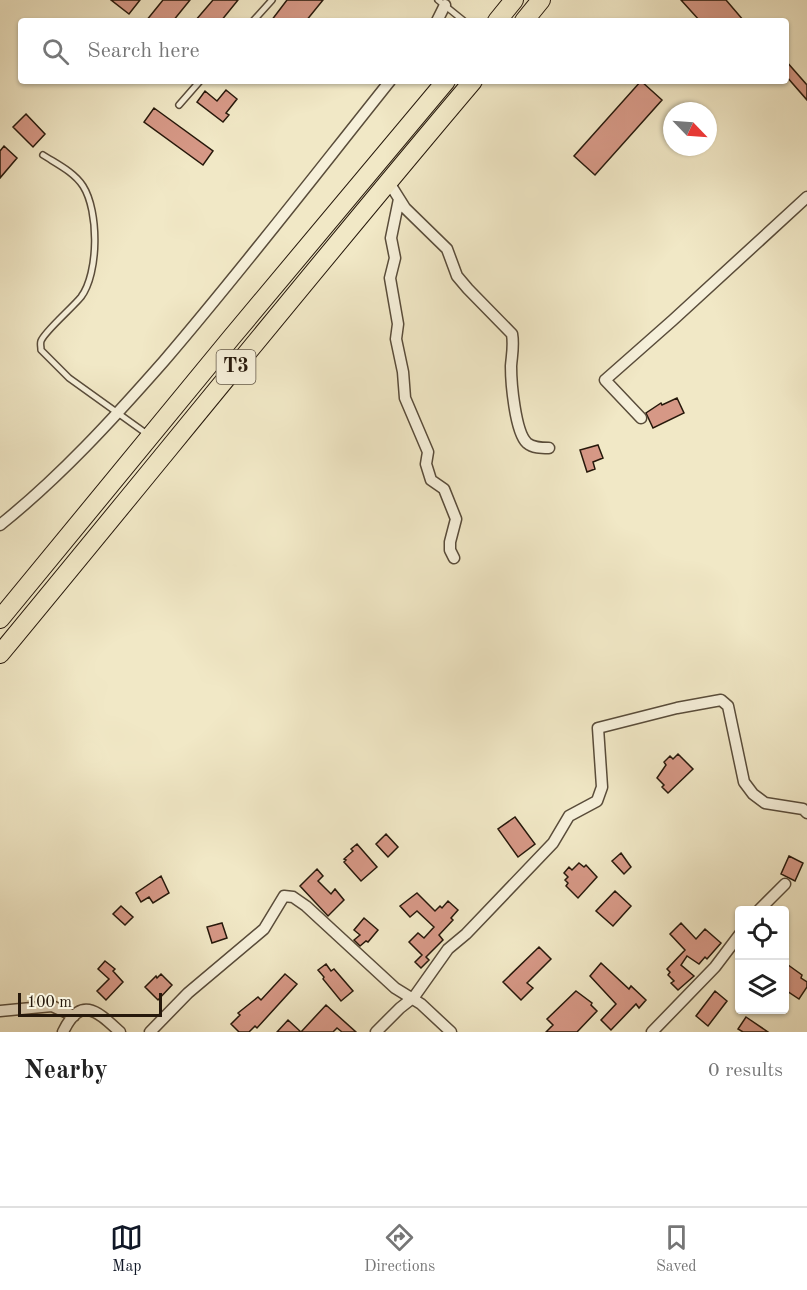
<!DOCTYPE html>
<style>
:root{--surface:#fff;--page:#f6f6f6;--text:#222;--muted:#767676;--line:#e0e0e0;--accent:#111827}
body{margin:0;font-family:"Old Standard TT",serif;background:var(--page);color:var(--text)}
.controls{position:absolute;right:18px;bottom:18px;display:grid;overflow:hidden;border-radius:6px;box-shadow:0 2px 4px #0004}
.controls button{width:54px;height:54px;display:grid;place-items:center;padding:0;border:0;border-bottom:2px solid var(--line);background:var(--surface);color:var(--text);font:30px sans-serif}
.compass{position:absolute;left:663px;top:102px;width:54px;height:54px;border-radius:50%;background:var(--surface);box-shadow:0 2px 4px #0004;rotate:115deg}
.scale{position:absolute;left:18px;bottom:15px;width:144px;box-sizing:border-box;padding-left:6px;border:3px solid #26180b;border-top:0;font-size:16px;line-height:21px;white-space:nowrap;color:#26180b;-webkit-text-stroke:4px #f6f0da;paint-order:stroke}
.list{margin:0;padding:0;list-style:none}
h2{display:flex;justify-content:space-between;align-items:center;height:78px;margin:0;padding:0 24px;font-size:26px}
h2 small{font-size:20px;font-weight:400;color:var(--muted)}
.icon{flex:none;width:33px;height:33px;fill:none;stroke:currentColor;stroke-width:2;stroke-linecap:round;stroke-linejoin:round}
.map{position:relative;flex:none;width:807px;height:1032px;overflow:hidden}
.search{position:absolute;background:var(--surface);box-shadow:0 2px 4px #0004;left:18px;right:18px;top:18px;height:66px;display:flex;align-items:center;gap:15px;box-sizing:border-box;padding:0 21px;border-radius:6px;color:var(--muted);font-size:22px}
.sheet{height:174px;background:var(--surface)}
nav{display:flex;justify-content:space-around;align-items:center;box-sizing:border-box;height:84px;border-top:2px solid var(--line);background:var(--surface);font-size:16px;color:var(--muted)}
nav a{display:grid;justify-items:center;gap:3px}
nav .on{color:var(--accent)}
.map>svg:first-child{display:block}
</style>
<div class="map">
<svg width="807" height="1032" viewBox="0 0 807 1032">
<rect width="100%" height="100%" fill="#f1e8c6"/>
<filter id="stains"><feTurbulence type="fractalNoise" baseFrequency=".00333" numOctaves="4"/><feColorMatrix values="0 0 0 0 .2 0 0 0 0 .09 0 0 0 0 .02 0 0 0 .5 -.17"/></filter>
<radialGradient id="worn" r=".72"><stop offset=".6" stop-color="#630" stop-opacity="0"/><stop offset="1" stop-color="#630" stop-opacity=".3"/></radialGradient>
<path fill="#d69886" stroke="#26180b" stroke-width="1.5" d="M111 0H140L129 14Z
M163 0H190L173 21H146Z
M213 0H238L221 21H195Z
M287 0H323L306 21H271Z
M681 0H726L744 21H700Z
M786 61 807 85V100L786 76Z
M641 81 662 100 595 175 574 156Z
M226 90 237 99 226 113 229 115 223 122 197 102 205 91 217 101Z
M154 108 213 151 203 165 144 122Z
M26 114 45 134 33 147 13 127Z
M4 146 17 158 0 178V151Z
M677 398 684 413 653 428 646 413 661 403 662 405Z
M598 445 603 458 593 462 595 469 587 472 580 450Z
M678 754 693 769 668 793 662 787 664 785 657 778 666 765 664 762 670 756 673 759Z
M515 817 535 844 518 857 498 829Z
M386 834 398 847 388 857 376 844Z
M357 844 377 867 361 881 344 862 346 860 344 859 353 851 351 849Z
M621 853 631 867 624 874 612 861Z
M789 856 803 863 795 881 781 874Z
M579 863 584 867 586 865 597 877 578 898 566 886 568 883 565 880 568 877 564 873 569 867 572 870Z
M317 869 323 876 318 881 331 894 335 889 344 900 328 916 300 886Z
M161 876 169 893 153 903 149 897 141 902 136 893Z
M615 891 631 906 613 926 596 911Z
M417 893 435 911 440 906 442 908 448 901 458 910 451 918 453 920 439 935 443 940 426 957 429 960 421 968 415 962 422 955 409 942 418 933 424 938 434 927 417 911 410 917 400 906Z
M121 906 133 917 125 925 113 914Z
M364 918 378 930 368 942 366 941 360 946 354 940 360 935 354 930Z
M222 923 227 938 212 943 207 927Z
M681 923 696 939 705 929 721 943 707 959 705 957 699 964 687 956 681 965 694 976 678 990 671 983 674 981 668 975 670 972 667 969 685 950 670 934Z
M539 947 551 959 527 983 533 988 521 1000 503 982Z
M105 961 115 969 113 971 123 982 106 1000 97 991 109 979 98 969Z
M784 962 802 975 801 978 807 982V987L799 999 784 989Z
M601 963 629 989 631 986 646 1000 639 1008 636 1004 611 1030 601 1020 616 1004 590 976Z
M326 964 331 971 334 969 353 991 341 1001 323 979 324 977 318 970Z
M161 974 172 985 158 1000 145 987 156 976 157 978Z
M285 974 297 984 257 1028 255 1026 249 1032H239L231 1024 240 1015 238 1013 258 997 261 1000Z
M576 991 592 1003 591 1005 597 1011 577 1032H546L553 1025 547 1019Z
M715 991 727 1001 708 1026 696 1016Z
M326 1005 356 1032H342L337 1028 333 1032H277L288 1020 301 1032Z
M746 1017 768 1032H743L738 1029Z"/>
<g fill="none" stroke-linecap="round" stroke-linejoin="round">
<g stroke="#594c3a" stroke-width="8">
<path id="service" d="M438 0 464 21
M253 21 272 0
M179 105 200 81
M43 155C57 164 74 172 83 186 99 211 99 273 81 297 73 307 44 332 41 341 40 344 41 346 41 350L69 378 147 434"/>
</g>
<g stroke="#594c3a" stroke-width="13">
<path id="minor" d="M437 21 445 5
M388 181 405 208 447 249 457 276 468 289 512 334C514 345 512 354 511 366 511 382 515 432 527 443 533 448 541 448 549 448
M399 199 391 238 395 258 390 278 398 324 396 339 403 372 405 398 428 452 426 464 431 480 444 489 456 519 450 542V550L454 558
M641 418 605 380 673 320 807 197
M0 525C60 477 113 419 164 361 242 270 315 175 390 81
M759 910 785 884
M0 1011 52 1006 74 1016
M63 1032C81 994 98 1012 120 1032
M150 1032 188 993 264 929 284 896 293 897 306 906 395 988 421 1004 451 1032
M376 1032 400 1008 414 997 448 949 466 934 553 843 569 816 597 801 602 787 598 728 677 708 721 700 728 706 744 782 753 794 765 803 803 809 807 813
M652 1032 715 967 740 934"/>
</g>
<g stroke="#26180b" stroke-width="20">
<path id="trunk" d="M497 21 514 0
M524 21 541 0
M0 619 231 338 446 81
M0 654C158 463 313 270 473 81"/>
</g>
<use href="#service" stroke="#f6f0da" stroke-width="5"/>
<use href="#minor" stroke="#f6f0da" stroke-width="10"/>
<use href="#trunk" stroke="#f1e8c6" stroke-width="18"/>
</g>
<g text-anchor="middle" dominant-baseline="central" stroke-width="4.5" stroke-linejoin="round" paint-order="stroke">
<rect fill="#f6f0da" stroke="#645949" stroke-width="1.5" x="216.5" y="350" width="39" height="34" rx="4.5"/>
<g font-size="20" font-weight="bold" fill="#26180b">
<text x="236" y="367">T3</text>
</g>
</g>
<rect width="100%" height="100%" filter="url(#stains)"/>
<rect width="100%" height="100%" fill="url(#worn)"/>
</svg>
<div class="controls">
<button><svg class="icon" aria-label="locate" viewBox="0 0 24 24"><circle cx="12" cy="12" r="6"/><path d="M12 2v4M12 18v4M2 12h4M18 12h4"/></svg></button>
<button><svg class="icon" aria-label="layers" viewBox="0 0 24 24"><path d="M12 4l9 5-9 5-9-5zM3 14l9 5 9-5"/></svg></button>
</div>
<svg class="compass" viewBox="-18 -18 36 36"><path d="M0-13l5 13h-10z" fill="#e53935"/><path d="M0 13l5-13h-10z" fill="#767676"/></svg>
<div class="scale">100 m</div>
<div class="search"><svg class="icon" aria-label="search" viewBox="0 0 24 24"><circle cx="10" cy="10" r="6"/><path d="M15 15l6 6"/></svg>Search here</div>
</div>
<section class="sheet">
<h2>Nearby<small>0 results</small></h2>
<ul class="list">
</ul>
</section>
<nav>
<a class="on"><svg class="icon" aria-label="map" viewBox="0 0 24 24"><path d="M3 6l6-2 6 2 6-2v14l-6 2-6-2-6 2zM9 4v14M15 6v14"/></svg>Map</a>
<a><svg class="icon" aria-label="directions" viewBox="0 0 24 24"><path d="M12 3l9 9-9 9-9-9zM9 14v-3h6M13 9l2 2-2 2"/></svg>Directions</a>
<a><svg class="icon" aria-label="saved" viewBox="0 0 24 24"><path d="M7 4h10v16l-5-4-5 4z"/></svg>Saved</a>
</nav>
